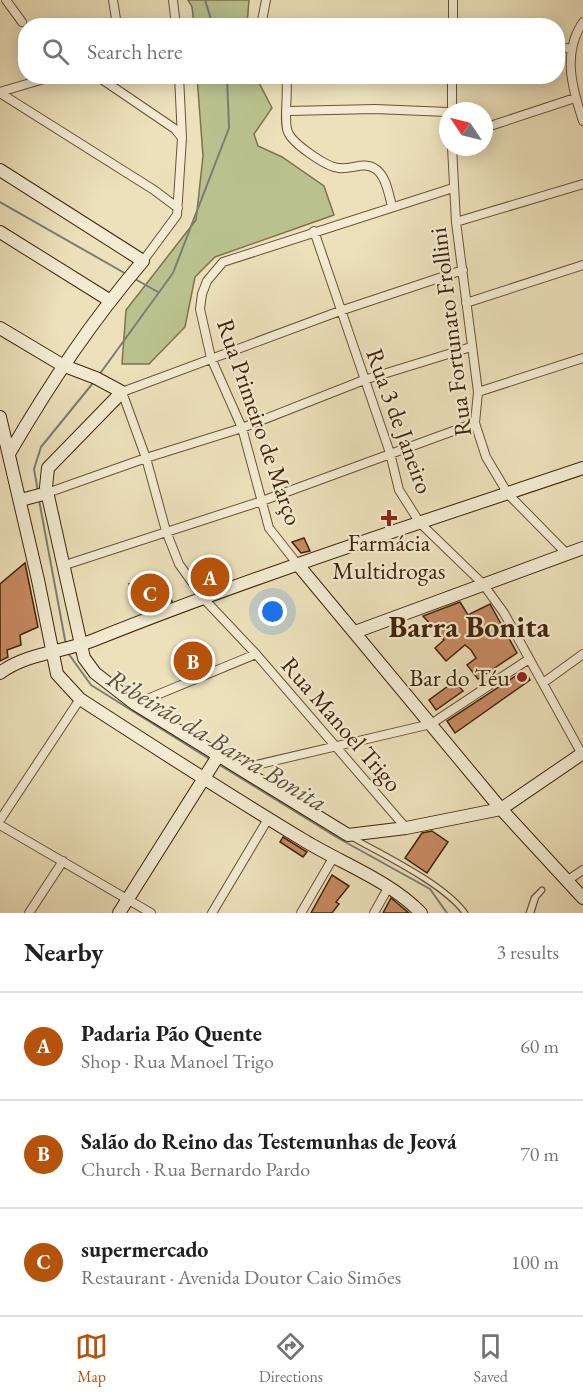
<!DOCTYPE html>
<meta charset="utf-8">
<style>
:root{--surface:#fff;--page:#f2f2f2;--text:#202124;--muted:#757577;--line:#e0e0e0;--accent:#b45309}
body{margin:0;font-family:"EB Garamond",serif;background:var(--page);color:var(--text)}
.compass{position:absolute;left:439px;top:102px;width:54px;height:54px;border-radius:50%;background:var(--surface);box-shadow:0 3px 15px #0003;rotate:305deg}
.you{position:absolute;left:273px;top:612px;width:21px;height:21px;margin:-15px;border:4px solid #fff;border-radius:50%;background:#1a73e8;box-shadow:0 0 0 9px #1a73e833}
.badge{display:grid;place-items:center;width:39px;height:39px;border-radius:50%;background:var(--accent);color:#fff;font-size:20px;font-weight:700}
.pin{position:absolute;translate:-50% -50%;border:3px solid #fff;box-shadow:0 2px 6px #0006}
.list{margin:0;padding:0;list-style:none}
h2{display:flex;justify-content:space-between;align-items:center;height:78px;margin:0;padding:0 24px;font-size:26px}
h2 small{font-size:20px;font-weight:400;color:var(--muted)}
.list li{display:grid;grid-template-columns:39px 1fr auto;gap:18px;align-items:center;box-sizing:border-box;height:108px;padding:0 24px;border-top:2px solid var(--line)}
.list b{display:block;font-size:22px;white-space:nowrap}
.list p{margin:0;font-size:20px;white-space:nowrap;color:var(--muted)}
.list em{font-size:20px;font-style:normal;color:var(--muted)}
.icon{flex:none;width:33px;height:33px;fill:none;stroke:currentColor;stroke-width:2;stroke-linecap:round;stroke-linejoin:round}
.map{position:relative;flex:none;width:583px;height:913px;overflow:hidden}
.search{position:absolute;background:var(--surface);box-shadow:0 3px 15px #0003;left:18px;right:18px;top:18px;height:66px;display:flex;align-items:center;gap:15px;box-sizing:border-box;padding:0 21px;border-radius:24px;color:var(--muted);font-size:22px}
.sheet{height:402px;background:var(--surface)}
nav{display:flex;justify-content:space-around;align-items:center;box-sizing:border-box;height:84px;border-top:2px solid var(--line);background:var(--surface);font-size:16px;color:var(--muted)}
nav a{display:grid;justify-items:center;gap:3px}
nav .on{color:var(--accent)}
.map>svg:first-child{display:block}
</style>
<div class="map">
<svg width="583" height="913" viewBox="0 0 583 913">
<rect width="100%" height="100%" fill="#ece1bb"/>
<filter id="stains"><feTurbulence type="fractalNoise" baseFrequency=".00333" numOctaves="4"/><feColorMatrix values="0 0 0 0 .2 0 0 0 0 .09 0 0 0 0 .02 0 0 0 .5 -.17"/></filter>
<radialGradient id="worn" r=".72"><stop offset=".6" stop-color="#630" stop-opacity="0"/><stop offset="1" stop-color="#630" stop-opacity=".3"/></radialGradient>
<path fill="#b9c28f" stroke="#7d724c" stroke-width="1.5" d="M188 0H249L247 25H194L192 7Z
M197 77H256L272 108 254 134 258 146 282 157 324 186 334 215 215 257 195 277 185 327 149 364H122L126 310 196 220 203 156Z"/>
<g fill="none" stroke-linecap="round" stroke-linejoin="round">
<path stroke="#797e74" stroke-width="2" d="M205 0 213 26
M0 202 128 275
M135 279 158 292
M99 375 173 273 229 128 227 76
M38 492 34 469 41 447 93 383
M39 500 66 645
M68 653 91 685 211 760
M218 764 338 838 430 889 447 913"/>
</g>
<path fill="#c88a62" stroke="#412308" stroke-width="1.5" d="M304 538 310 551 301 553 292 542Z
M25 563 38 627 20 635 21 645 7 650 8 657 0 661V584Z
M212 567 225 581 207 588 195 574Z
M155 574 172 601 142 612 129 584Z
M460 602 468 615 490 604 517 653 478 679 467 665 476 658 471 650 465 645 446 661 435 648 444 640 423 616Z
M190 651 202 664 195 670 183 657Z
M520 673H526L530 680 455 733 447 721Z
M455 681 463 691 436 710 429 700Z
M432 831 448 842 427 873 405 858 422 833Z
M283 837 307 852 303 857 280 842Z
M332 875 349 886 336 902 339 904 332 913H311Z
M391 898 409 913H383Z"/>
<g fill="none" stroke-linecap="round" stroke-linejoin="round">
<g stroke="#6c5235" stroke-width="7">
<path id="lane" d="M353 838C385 856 444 884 465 913
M529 913 534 898 542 890 536 897 531 913"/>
</g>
<g stroke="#6c5235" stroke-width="10">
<path id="street" d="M6 0 22 22
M113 0 116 19 114 26
M173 0 176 26
M453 0V26
M583 22C562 53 572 88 583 121
M261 26 266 0
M558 46 570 49
M97 76 175 129 182 138
M286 76C289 92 283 121 288 132 292 143 326 167 339 168 353 170 367 159 379 172 387 180 389 196 392 206
M0 92 54 76
M0 93 154 190 178 208
M288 111 375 109 448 112
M452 111V76
M484 128 575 98
M452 147 456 222 478 392 475 423 486 457 508 494 567 554
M456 222 583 184
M314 231 390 453 399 490 420 523 483 584 504 613 583 756
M143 261 177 215 182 138 179 76
M466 303 583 265
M478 392 583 358
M47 493 146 458 242 428 364 380 471 347
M65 565 262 501 475 423
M299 566 269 528 242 428 211 358 200 309 202 294 207 281 223 262 453 188
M543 683 583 654
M135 704 256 654
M239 769 431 724 529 659
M0 820 80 699
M0 825 151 913
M406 828 256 654 204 599 179 564 166 531 146 458 122 392 340 311 463 270
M568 880 583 870
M29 913 63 861
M212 913 268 819
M301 913 333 858
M374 913 388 888"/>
</g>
<g stroke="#412308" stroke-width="14">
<path id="secondary" d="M0 170 143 261C91 322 51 382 10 452
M0 232 109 300
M0 328 62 365 96 378 122 392 48 468 46 487 84 658 95 673 135 704 348 835 406 828 501 809 583 753
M0 417 38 580 57 674 80 699C154 747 229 795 305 841 343 864 390 881 421 913
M21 500 47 493
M299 566 501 809 583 898
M355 632 583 548
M0 673C26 653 64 652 94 640 254 576 419 523 583 468
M119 913 218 756"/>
</g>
<use href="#lane" stroke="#f3ecd3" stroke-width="4.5"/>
<use href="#street" stroke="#f3ecd3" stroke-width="8"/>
<use href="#secondary" stroke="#f3ecd3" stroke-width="12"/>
</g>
<g fill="#8f2418" stroke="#f3ecd3" stroke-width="2">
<path d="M386 509h6v6h6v6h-6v6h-6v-6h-6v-6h6z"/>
<circle cx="522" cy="677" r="6"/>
</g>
<g text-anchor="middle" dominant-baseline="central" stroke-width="4.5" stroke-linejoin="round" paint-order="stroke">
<g font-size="24" fill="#412308" stroke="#f3ecd3">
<text transform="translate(450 332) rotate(-97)">Rua Fortunato Frollini</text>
<text transform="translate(400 421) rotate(70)">Rua 3 de Janeiro</text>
<text transform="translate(260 422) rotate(71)">Rua Primeiro de Março</text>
<text transform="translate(342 724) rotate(49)">Rua Manoel Trigo</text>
</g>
<g font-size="24" fill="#412308" stroke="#f3ecd3">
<text x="389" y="542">Farmácia<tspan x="389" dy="28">Multidrogas</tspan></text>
<text x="510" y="677" text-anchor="end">Bar do Téu</text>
</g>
<g font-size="26" font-style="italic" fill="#5d503e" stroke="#f3ecd3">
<text transform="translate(217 740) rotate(31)">Ribeirão da Barra Bonita</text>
</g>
<g font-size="30" font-weight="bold" fill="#412308" stroke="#f3ecd3">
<text x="469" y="626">Barra Bonita</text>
</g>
</g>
<rect width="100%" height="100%" filter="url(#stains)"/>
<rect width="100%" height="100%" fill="url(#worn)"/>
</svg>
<svg class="compass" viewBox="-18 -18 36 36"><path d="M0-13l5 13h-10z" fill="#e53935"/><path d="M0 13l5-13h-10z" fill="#757577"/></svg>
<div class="you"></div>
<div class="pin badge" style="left:210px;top:577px">A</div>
<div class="pin badge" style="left:193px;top:661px">B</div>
<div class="pin badge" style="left:150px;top:593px">C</div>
<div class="search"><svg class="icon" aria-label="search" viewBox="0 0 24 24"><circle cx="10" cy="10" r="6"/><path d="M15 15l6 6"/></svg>Search here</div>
</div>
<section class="sheet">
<h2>Nearby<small>3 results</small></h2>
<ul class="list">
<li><span class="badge">A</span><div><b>Padaria Pão Quente</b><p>Shop · Rua Manoel Trigo</p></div><em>60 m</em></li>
<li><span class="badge">B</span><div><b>Salão do Reino das Testemunhas de Jeová</b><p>Church · Rua Bernardo Pardo</p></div><em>70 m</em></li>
<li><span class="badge">C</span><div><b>supermercado</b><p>Restaurant · Avenida Doutor Caio Simões</p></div><em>100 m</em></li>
</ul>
</section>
<nav>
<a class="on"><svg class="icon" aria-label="map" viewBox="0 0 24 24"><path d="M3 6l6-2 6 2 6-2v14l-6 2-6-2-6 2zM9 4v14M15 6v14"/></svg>Map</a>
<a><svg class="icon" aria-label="directions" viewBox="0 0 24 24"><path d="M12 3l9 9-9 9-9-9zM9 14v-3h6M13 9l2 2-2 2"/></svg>Directions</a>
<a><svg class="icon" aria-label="saved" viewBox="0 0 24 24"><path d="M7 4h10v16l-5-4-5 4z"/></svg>Saved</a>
</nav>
